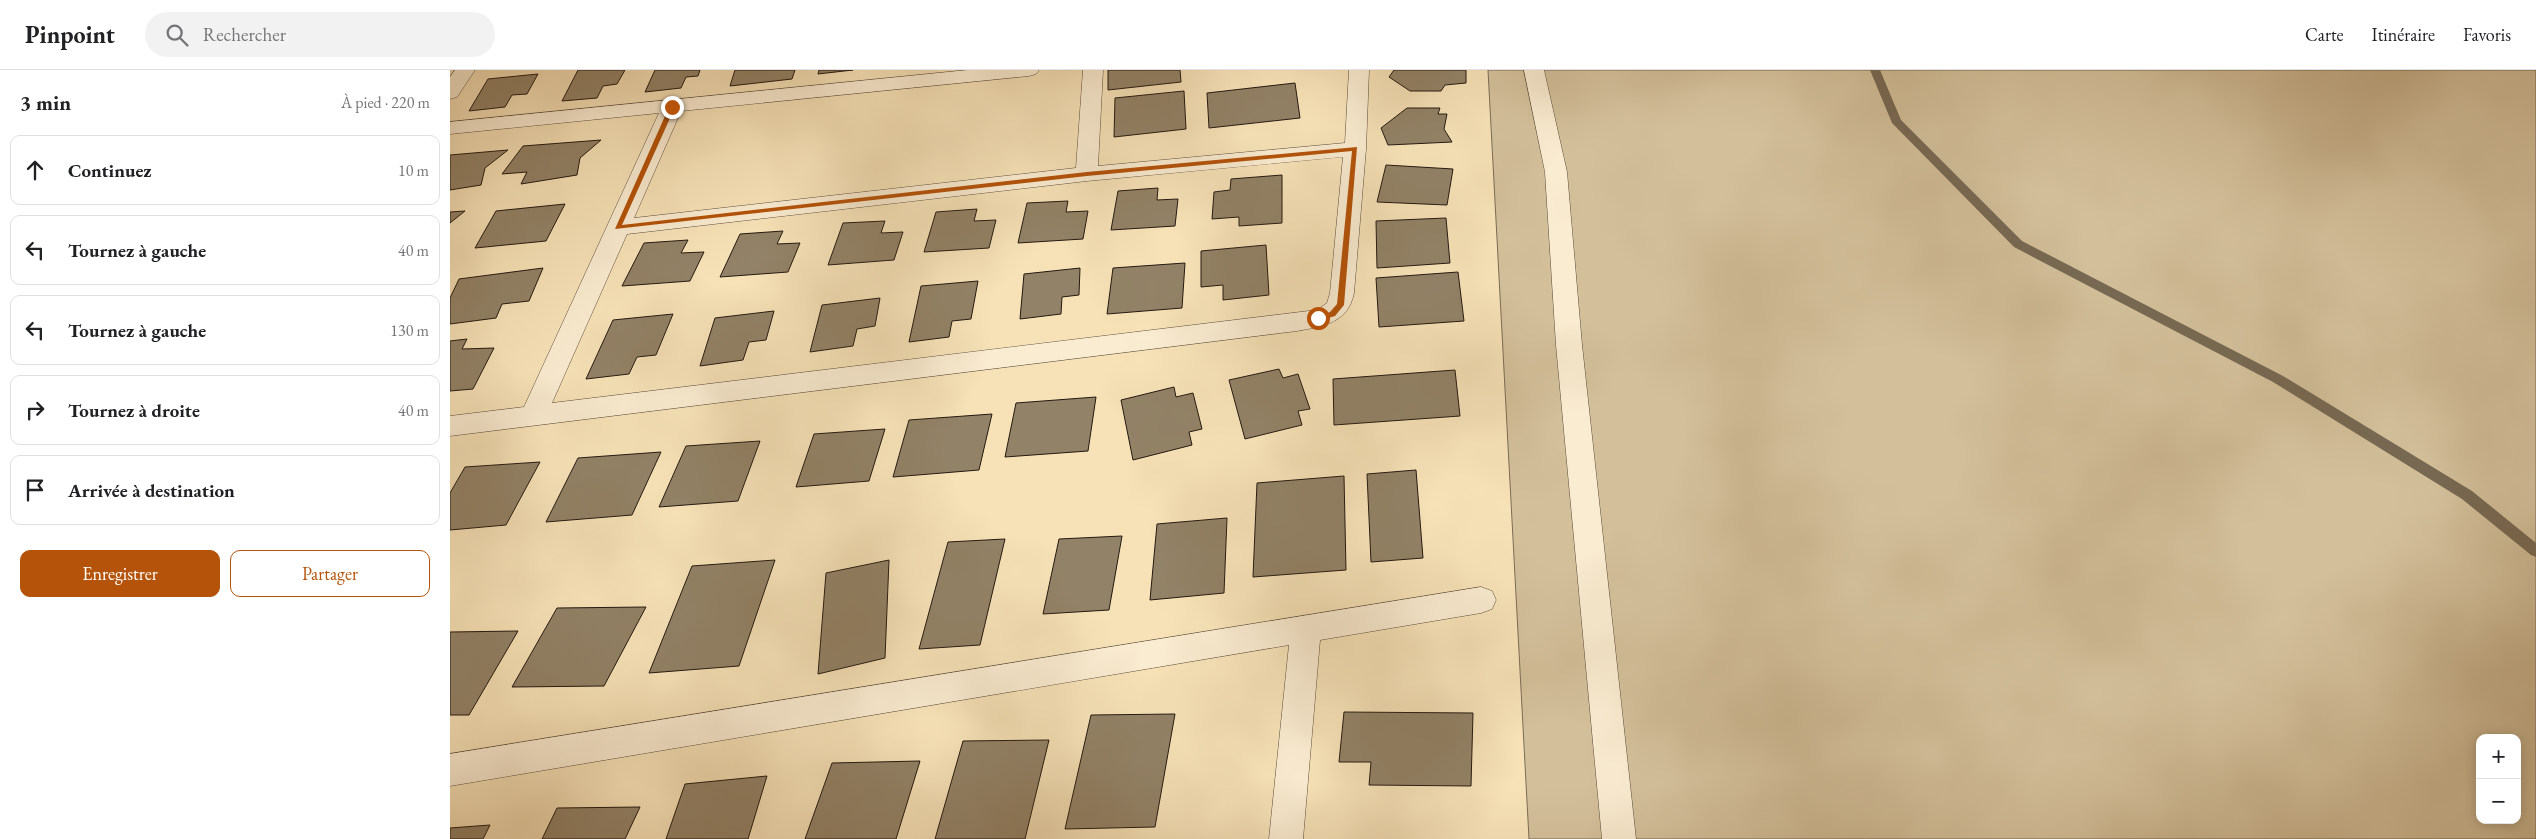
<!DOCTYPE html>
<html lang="fr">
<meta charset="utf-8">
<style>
:root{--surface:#fff;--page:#f2f2f2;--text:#202124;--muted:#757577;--line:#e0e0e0;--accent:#b45309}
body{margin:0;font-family:"EB Garamond",serif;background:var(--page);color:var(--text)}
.controls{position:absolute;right:15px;bottom:15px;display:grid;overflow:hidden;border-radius:10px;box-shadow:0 2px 12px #0003}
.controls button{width:45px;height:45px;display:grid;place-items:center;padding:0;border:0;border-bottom:1px solid var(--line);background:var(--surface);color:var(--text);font:25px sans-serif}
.stop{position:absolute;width:15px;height:15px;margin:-11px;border:4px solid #b45309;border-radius:50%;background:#fff}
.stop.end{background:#b45309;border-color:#fff;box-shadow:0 1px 5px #0008}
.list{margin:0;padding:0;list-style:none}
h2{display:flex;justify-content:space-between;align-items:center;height:65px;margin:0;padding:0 20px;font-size:21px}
h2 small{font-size:16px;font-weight:400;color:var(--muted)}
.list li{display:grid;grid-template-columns:32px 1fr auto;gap:15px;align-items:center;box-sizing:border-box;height:70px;margin:0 10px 10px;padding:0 10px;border:1px solid var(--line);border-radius:10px}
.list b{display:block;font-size:19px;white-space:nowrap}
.list em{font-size:16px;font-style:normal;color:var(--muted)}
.actions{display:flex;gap:10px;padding:15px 20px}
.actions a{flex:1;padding:11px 0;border:1px solid var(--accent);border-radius:10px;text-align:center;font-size:18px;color:var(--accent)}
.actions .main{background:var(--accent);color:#fff}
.icon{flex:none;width:28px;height:28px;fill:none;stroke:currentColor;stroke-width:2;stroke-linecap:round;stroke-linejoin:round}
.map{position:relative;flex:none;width:2086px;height:769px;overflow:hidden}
header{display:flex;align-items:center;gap:30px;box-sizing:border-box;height:70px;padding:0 25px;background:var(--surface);border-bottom:1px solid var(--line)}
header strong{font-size:24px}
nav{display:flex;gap:28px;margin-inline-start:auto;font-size:18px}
.search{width:350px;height:45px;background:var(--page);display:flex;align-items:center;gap:12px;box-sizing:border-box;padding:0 18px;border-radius:28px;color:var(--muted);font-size:19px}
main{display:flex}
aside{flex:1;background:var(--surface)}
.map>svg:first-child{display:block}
</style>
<header>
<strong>Pinpoint</strong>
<div class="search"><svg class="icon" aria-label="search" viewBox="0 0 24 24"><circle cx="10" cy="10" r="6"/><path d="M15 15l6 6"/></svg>Rechercher</div>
<nav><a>Carte</a><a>Itinéraire</a><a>Favoris</a></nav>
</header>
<main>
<aside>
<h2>3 min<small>À pied · 220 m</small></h2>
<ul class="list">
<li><svg class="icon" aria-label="ahead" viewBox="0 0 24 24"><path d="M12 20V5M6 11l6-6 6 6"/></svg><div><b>Continuez</b></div><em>10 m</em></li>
<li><svg class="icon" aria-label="left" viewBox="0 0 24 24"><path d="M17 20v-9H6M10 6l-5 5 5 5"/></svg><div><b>Tournez à gauche</b></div><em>40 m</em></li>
<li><svg class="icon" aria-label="left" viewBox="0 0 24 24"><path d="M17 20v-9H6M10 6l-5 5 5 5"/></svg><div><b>Tournez à gauche</b></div><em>130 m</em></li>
<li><svg class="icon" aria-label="right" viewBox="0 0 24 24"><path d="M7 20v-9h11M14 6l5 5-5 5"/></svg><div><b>Tournez à droite</b></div><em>40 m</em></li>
<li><svg class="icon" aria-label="arrive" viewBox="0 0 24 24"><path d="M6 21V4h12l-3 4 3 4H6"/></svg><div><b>Arrivée à destination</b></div></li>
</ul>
<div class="actions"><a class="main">Enregistrer</a><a>Partager</a></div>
</aside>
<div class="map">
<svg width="2086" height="769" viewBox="0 0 2086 769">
<rect width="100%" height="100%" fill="#f7e2b8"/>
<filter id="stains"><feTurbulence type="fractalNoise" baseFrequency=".004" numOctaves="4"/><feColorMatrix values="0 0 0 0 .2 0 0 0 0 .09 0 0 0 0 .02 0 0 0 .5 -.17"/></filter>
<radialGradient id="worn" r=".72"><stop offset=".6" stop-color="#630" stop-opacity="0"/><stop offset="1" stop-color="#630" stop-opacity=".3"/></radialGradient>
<path fill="#d3c09b" stroke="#7c6c56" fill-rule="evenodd" d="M1038 0H2086V769H1079ZM2030 668H2067V750H2030Z"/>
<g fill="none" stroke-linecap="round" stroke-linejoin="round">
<path fill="#776953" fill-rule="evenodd" d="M1420 0H1430L1451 50 1572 171 1833 306 2022 421 2086 473V487L2081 485 2012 429 1823 312 1564 177 1442 53Z"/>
</g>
<path fill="#928267" stroke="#241910" d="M128 0H175L167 14 153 16 147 28 112 31Z
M205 0H250L248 6 236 7 231 18 195 22Z
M285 0H345L342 9 280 16Z
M369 0H403L368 4Z
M658 0H730L731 12 658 20Z
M944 0H1016V13L995 15 991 21H960L939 7Z
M88 4 77 24 62 25 55 37 19 41 38 9Z
M845 13 850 48 759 58 757 23Z
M734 21 736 59 664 67 665 28Z
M957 38H990L988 44H997L994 59 1002 72 938 75 931 58Z
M151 70 130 88 127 105 71 114 77 102 52 104 73 76Z
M58 80 35 98 31 115 0 120V85Z
M936 95 1003 99 997 135 927 132Z
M832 105V153L789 156V147L762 149 764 122 780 120 781 109Z
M708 118 707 130 728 129 725 156 661 160 668 121Z
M618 131 616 142 638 141 633 169 568 173 577 133Z
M115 134 96 171 25 178 46 141Z
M527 139 524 151 546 150 539 178 474 182 486 142Z
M15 141 0 153V142Z
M996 148 1000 193 927 198 926 151Z
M435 151 431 163 453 162 444 190 378 195 393 153Z
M333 161 327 174 350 173 338 202 270 207 290 164Z
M238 170 231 183 254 182 240 211 172 216 194 173Z
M816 175 819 225 773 230V215L751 217V181Z
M735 193 732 238 657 244 663 198Z
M93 198 79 231 52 234 46 248 0 254V228L9 209Z
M630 198 629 225 612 227 611 244 570 249 574 204Z
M1008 202 1014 251 929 257 926 208Z
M528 211 521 249 502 251 499 267 459 272 471 216Z
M430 228 425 256 407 259 403 276 360 282 372 235Z
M324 241 316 270 299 272 293 290 250 296 265 248Z
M223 244 206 285 187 287 179 304 136 309 163 250Z
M17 269 12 279 44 278 23 319 0 321V271Z
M829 299 833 308 848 304 860 339 848 341 852 355 795 369 779 310Z
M1005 300 1010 346 884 355 883 309Z
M724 317 726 327 743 323 752 359 739 362 742 375 683 390 671 330Z
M646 327 638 381 555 387 566 333Z
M542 344 529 400 443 407 459 350Z
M435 359 419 411 346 417 364 364Z
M310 371 288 431 209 437 236 376Z
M211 382 182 445 96 452 128 388Z
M90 392 56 455 0 460V423L15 397Z
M966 400 973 488 921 492 917 404Z
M894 406 896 500 803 507 807 413Z
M777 448 774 523 700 530 707 454Z
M672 466 659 540 593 544 609 469Z
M555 469 530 575 469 579 498 472Z
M325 490 289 596 199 603 242 496Z
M439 490 435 588 368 604 376 503Z
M196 537 154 616 62 617 107 538Z
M68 561 19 645H0V562Z
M894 642 1023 643 1021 716 919 715 921 692H889Z
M725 644 705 757 615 759 641 645Z
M599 670 575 769H485L513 671Z
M470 691 446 769H355L382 693Z
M317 706 298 769H216L235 714Z
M190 737 175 769H92L107 738Z
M40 755 33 769H0V758Z"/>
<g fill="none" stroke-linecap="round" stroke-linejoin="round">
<g stroke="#594b3a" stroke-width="1">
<path id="street" d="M5 0H25L7 27 0 29V7Z
M518 0H589L586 4 579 6 231 41 184 148 626 98 633 0H653L648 96 895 73 899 0H919L916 79 904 223C898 253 874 256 847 261L0 366V346L74 337 209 43 0 64V52ZM893 87 880 223 877 233 867 240 102 333 177 164 637 111Z
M1074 0H1094L1117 102 1132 275 1186 769H1152L1106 275 1095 102Z
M1031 517 1042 521 1046 530 1042 539 1031 543 870 570 853 769H819L839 575 0 716V684Z"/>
</g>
<use href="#street" fill="#faecd1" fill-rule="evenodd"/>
</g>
<path fill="#b45309" d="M222 35 225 37 172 155 637 102 907 77 894 235 885 246 868 251 865 248 880 242 887 234 902 81 637 106 165 159 219 37Z"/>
<rect width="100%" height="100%" filter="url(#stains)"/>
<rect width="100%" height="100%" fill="url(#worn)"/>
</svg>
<div class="controls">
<button>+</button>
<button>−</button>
</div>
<div class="stop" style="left:868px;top:248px"></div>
<div class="stop end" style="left:222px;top:37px"></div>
</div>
</main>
